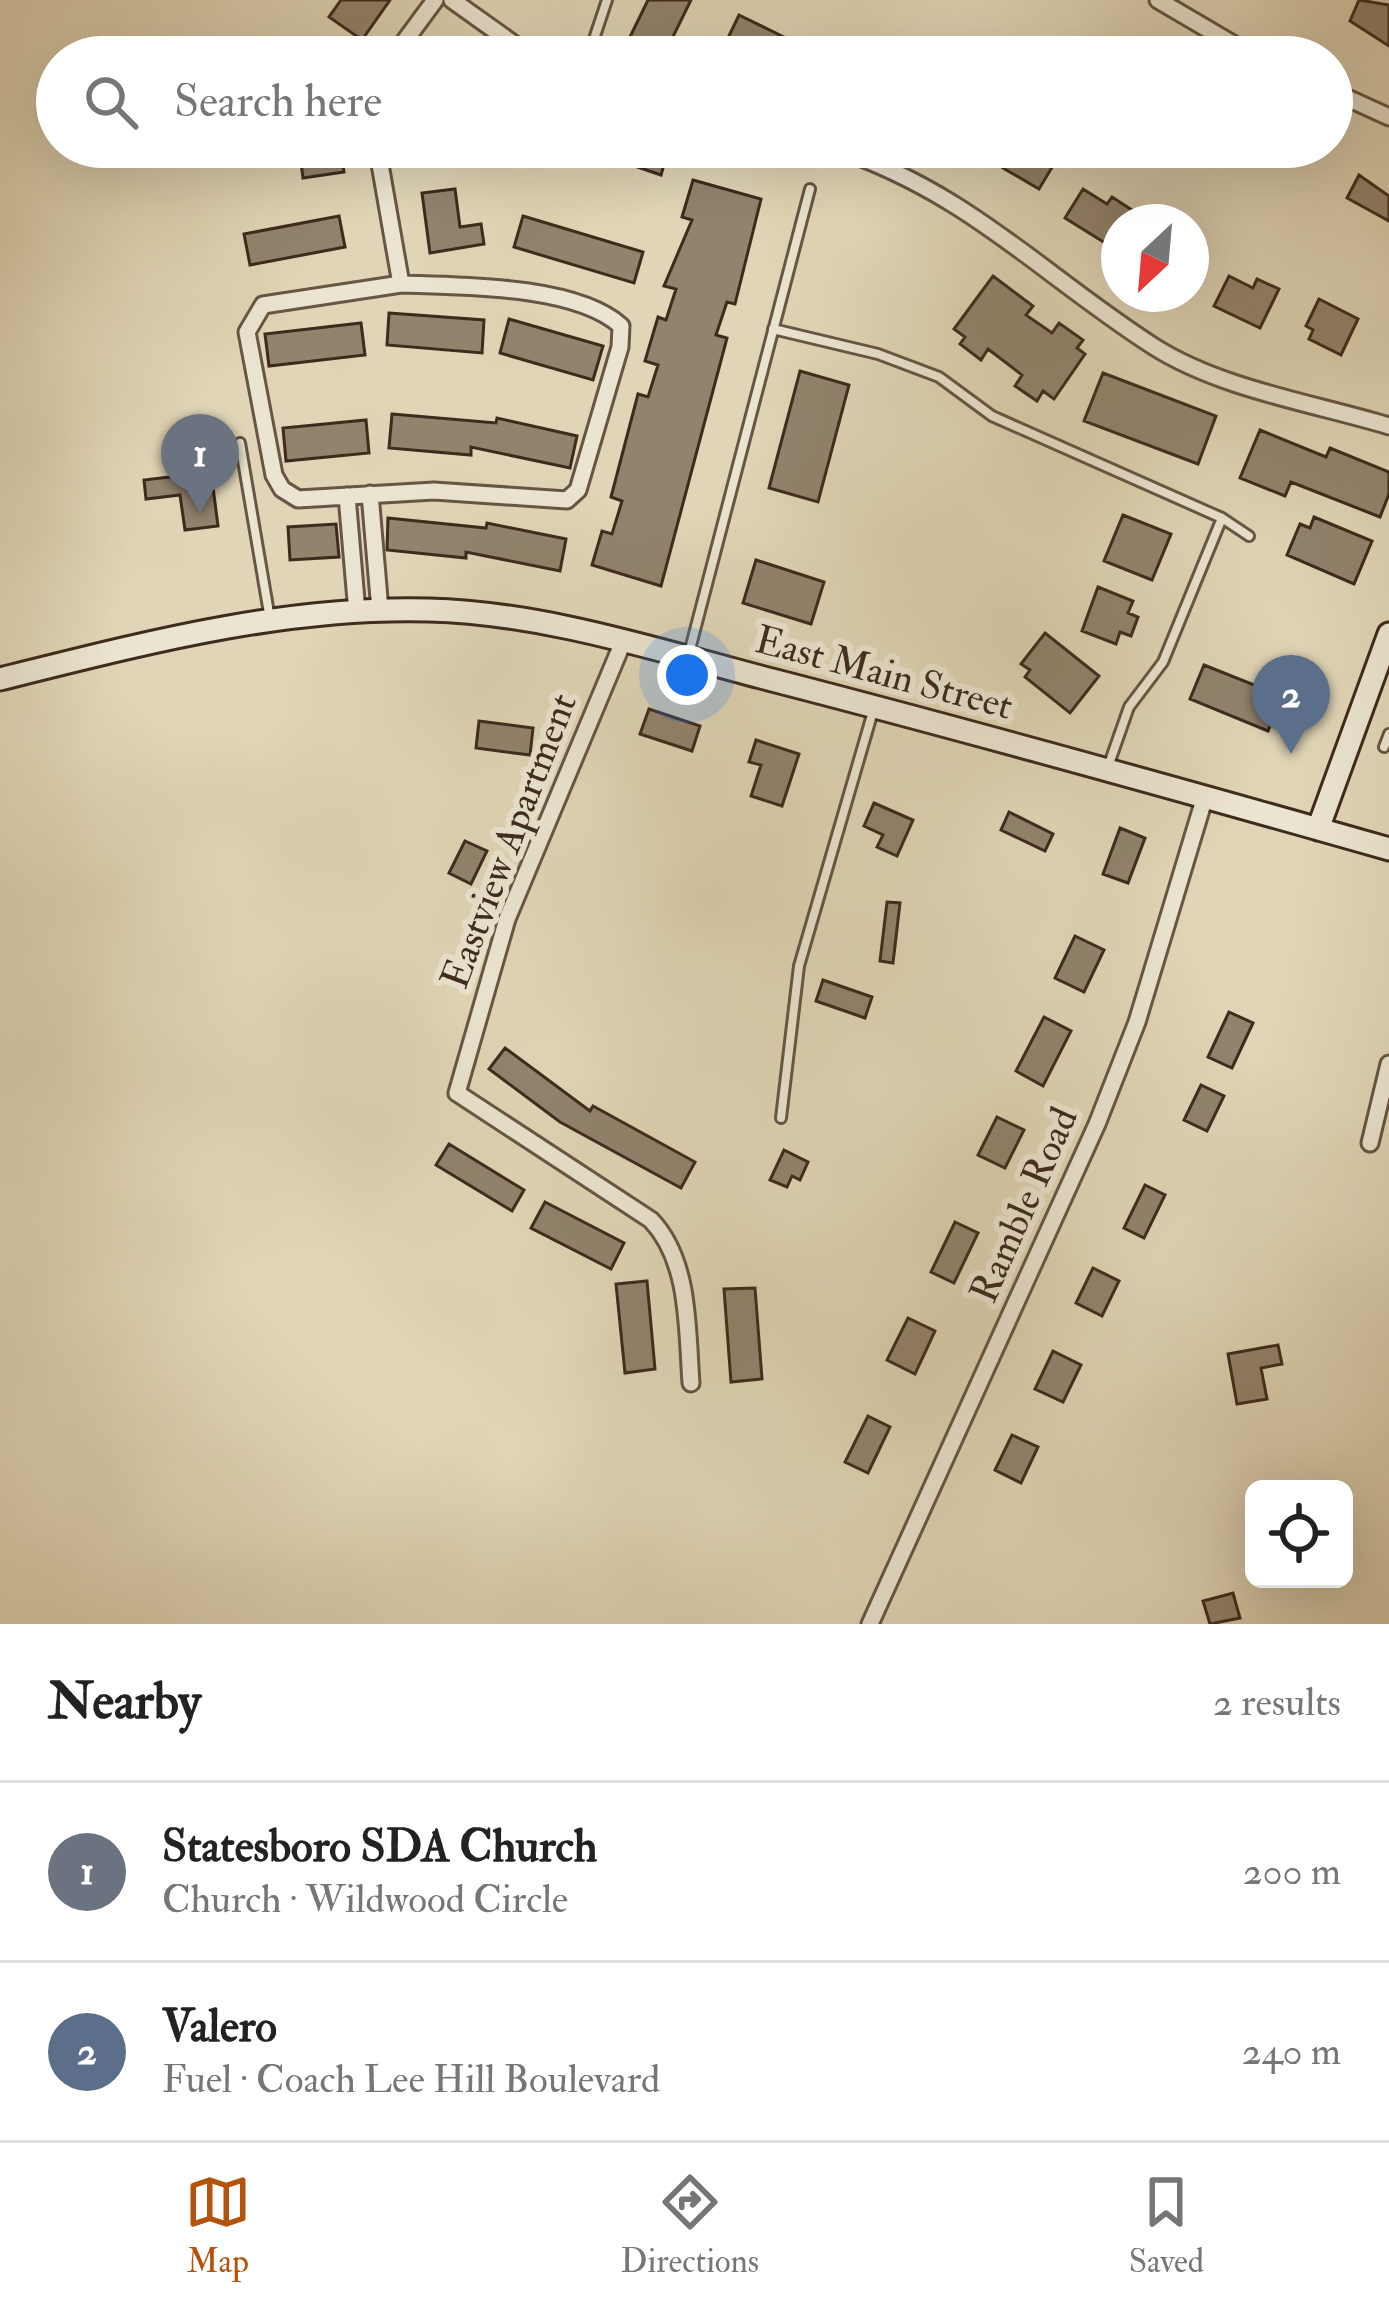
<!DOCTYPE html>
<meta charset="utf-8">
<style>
:root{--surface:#fff;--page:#f6f6f6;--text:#222;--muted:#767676;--line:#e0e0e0;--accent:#b45309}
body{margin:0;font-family:"IM FELL Double Pica",serif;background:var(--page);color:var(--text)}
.controls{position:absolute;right:36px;bottom:36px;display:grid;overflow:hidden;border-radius:18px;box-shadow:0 12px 48px #0002}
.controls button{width:108px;height:108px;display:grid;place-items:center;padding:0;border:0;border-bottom:3px solid var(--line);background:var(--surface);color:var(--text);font:60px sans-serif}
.compass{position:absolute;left:1101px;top:204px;width:108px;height:108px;border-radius:50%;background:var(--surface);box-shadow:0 12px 48px #0002;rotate:206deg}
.you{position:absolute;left:687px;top:675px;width:42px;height:42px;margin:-30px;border:9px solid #fff;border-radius:50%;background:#1a73e8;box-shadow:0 0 0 18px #1a73e833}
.badge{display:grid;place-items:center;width:78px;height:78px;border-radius:50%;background:var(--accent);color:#fff;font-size:39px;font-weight:700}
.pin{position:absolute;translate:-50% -99px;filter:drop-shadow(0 3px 6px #0008)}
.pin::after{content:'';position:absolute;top:63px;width:42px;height:36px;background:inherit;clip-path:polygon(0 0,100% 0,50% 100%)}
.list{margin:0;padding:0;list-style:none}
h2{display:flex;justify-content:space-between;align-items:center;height:156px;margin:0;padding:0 48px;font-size:51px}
h2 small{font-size:39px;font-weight:400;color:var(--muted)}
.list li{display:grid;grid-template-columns:78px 1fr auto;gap:36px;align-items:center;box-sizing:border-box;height:180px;padding:0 48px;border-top:3px solid var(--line)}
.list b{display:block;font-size:45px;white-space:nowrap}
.list p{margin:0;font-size:39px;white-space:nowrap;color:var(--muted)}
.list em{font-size:39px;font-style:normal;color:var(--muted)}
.icon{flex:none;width:66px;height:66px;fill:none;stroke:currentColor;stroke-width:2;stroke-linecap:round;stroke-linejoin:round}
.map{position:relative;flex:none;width:1389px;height:1624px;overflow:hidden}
.search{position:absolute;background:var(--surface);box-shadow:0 12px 48px #0002;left:36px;right:36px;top:36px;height:132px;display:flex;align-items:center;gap:30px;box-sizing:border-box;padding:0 42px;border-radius:66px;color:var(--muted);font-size:45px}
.sheet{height:516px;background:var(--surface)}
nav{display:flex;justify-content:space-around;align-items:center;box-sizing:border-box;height:168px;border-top:3px solid var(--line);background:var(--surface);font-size:33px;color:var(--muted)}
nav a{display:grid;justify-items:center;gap:6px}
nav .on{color:var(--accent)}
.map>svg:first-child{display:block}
</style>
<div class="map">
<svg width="1389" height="1624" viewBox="0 0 1389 1624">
<rect width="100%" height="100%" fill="#e0d5b6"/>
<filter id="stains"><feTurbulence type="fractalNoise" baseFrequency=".00167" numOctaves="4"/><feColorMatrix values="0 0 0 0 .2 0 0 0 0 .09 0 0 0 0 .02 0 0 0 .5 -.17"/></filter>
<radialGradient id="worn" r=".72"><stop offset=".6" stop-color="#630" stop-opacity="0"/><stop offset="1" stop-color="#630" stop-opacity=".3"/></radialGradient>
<path fill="#92836d" stroke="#3d2b1d" stroke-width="3" d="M341 0H390L362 40 329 17Z
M648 0H691L663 57 627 43Z
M1359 0 1389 5V46L1350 21Z
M739 15 788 39 833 57H753L725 44Z
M299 147H340L344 172 303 178Z
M579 147H669L661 175Z
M1016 147H1037L1057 159 1039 189 1003 168Z
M1359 175 1389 196V221L1347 198Z
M693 180 761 199 735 304 727 302 716 335 727 338 661 586 592 565 602 531 612 534 622 501 611 497 638 394 648 397 658 365 645 361 658 317 666 320 676 289 664 286 692 220 682 217Z
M455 189 460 227 481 224 484 244 430 253 422 193Z
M1083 189 1107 204 1112 197 1132 210 1119 222 1110 246 1065 218Z
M339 216 345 247 250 265 244 234Z
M523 216 643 252 634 283 514 247Z
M993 276 1033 306 1026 315 1052 333 1059 323 1083 340 1077 348 1085 354 1054 399 1043 391 1037 401 1015 386 1022 375 988 349 981 360 960 344 965 337 954 329Z
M1229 276 1253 288 1257 279 1279 289 1260 328 1214 306Z
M1319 299 1358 319 1341 355 1309 339 1313 330 1306 326Z
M389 313 484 320 482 353 387 345Z
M509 319 603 346 593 380 500 353Z
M361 323 365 355 269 366 265 334Z
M800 371 849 385 818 502 769 488Z
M1103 373 1216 416 1198 464 1084 421Z
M392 414 496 423 497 418 577 436 570 468 471 447V455L389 448Z
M366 420 369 453 286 461 283 428Z
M1260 430 1326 457 1330 448 1389 472V494L1380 517 1291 482 1285 496 1240 478Z
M211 472 218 526 185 530 180 495 146 499 144 480Z
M1123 515 1171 534 1152 580 1104 561Z
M1314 517 1372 541 1354 584 1287 555 1300 524 1310 528Z
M388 518 486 528 487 523 566 539 560 571 466 552V558L387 550Z
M336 524 339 557 290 560 288 527Z
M756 560 824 582 811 624 743 603Z
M1098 587 1133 601 1128 613 1138 617 1131 636 1120 632 1116 644 1082 631Z
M1045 633 1099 676 1070 713 1025 677 1030 670 1021 664Z
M1204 665 1282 696 1268 731 1190 699Z
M649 709 700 726 692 751 640 734Z
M479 721 533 728 530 755 476 748Z
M756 740 799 754 782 806 751 796 761 765 749 762Z
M874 803 913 820 897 856 877 847 883 835 864 826Z
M1009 812 1053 834 1045 851 1001 830Z
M1120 828 1145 838 1128 883 1103 874Z
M465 841 487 851 471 884 449 873Z
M887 902 900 903 893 963 880 961Z
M1075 936 1104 950 1084 992 1055 978Z
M823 980 872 997 865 1018 816 1001Z
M1229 1012 1253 1023 1232 1068 1208 1057Z
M1044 1017 1071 1031 1043 1086 1016 1071Z
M505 1048 590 1111 593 1106 695 1162 681 1188 560 1122 489 1069Z
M1201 1085 1224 1096 1207 1131 1184 1120Z
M997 1117 1024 1130 1005 1168 978 1155Z
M449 1144 524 1190 512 1211 436 1165Z
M784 1150 808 1162 800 1180 792 1176 787 1187 770 1180Z
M1145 1185 1165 1195 1144 1238 1124 1228Z
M545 1202 624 1243 611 1269 531 1228Z
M955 1222 978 1233 954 1283 931 1272Z
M1093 1268 1119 1281 1102 1316 1076 1303Z
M647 1281 655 1369 625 1373 616 1284Z
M755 1288 762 1379 731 1382 724 1289Z
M908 1318 935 1331 915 1374 887 1360Z
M1278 1345 1282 1364 1261 1368 1267 1399 1237 1404 1228 1354Z
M1053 1351 1081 1365 1063 1402 1035 1389Z
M868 1416 890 1427 868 1473 845 1462Z
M1012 1435 1038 1447 1021 1483 995 1470Z
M1233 1593 1240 1618 1210 1624 1203 1601Z"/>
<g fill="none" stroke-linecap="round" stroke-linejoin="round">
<g stroke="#665643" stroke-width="14">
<path id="lane" d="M588 57 607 0
M773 329 878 354 939 377 992 416 1222 518 1249 536
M240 443 270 619
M688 657 810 189
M1384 747 1389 734
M1109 764 1129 707 1163 662 1222 518
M781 1118 799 966 874 708"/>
</g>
<g stroke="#665643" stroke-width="21">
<path id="street" d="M452 0 532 57
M1158 0 1255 57
M393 57 435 0
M1332 91 1389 117
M377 147 401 284
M832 147C969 193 1037 271 1153 346 1220 389 1313 403 1389 426
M401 284C461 286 576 285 621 326L620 347 578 490 567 500 434 491 298 499 282 489 274 475 247 332 263 305Z
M370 494 380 610
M347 496 357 612
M623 642 507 919 457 1093 651 1220C690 1261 687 1329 691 1383
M1370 1143 1389 1064
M870 1624 1097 1124 1137 1022 1204 800"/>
</g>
<g stroke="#3d2b1d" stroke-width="27">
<path id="secondary" d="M0 679C141 644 283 606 429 610 547 613 663 652 776 681 981 734 1185 791 1389 849
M1318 829 1389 634"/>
</g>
<use href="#lane" stroke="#ebe4d0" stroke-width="8"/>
<use href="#street" stroke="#ebe4d0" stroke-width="15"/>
<use href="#secondary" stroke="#ebe4d0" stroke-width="21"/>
</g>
<g text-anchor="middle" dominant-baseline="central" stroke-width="12" stroke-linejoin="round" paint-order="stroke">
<g font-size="39" fill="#3d2b1d" stroke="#ebe4d0">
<text transform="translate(884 673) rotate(15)">East Main Street</text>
<text transform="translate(509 841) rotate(-69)">Eastview Apartment</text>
<text transform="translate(1024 1205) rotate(-66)">Ramble Road</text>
</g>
</g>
<rect width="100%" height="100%" filter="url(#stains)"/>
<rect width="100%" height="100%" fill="url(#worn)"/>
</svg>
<div class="controls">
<button><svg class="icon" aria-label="locate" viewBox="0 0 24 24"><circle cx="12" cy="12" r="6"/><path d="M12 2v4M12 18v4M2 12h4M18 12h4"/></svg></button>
</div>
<svg class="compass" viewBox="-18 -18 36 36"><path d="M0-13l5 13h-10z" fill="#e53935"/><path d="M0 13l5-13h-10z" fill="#767676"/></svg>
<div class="you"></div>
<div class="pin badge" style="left:200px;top:513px;background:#6b7280">1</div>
<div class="pin badge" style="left:1291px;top:754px;background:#5c6f8a">2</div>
<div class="search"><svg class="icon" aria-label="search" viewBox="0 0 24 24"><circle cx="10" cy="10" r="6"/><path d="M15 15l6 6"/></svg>Search here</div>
</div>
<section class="sheet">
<h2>Nearby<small>2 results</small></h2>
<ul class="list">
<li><span class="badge" style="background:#6b7280">1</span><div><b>Statesboro SDA Church</b><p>Church · Wildwood Circle</p></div><em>200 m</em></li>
<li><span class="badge" style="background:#5c6f8a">2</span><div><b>Valero</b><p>Fuel · Coach Lee Hill Boulevard</p></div><em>240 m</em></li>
</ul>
</section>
<nav>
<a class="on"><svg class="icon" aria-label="map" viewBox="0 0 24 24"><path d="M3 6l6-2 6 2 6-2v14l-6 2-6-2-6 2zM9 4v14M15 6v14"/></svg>Map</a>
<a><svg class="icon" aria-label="directions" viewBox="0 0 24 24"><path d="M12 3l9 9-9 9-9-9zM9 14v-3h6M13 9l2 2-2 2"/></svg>Directions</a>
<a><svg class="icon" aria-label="saved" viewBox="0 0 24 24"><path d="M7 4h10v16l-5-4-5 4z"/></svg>Saved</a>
</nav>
